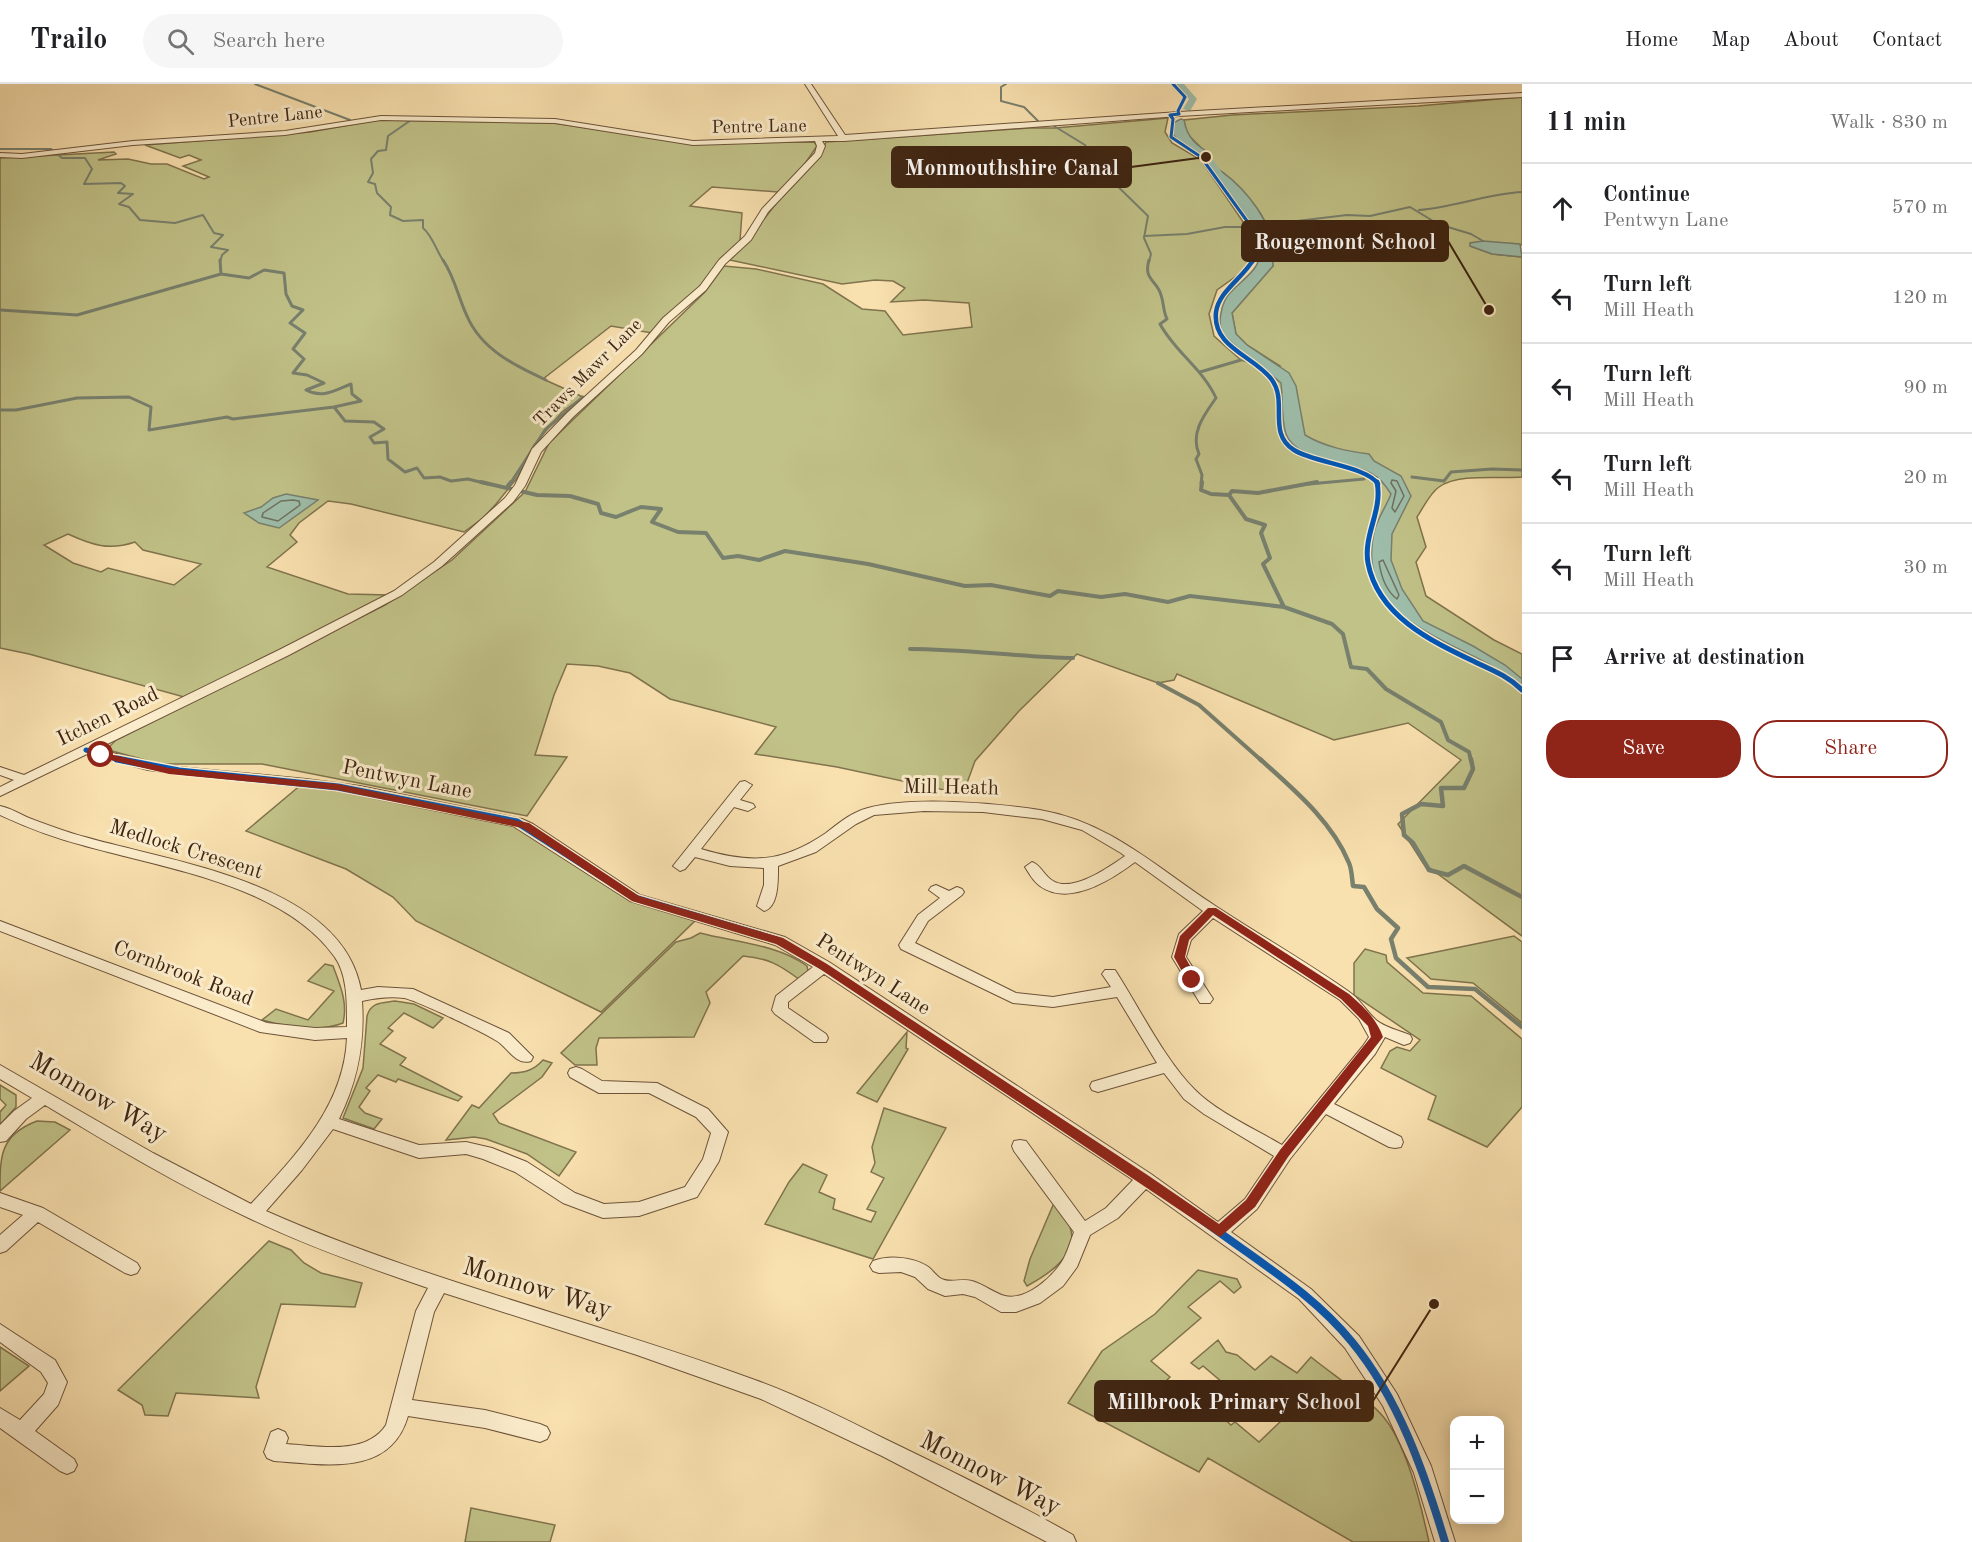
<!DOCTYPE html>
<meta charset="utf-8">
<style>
:root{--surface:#fff;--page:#f6f6f6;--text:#202124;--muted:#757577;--line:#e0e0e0;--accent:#8f2418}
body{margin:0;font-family:"Old Standard TT",serif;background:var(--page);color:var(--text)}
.controls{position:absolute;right:18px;bottom:18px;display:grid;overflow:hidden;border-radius:12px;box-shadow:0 3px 15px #0003}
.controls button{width:54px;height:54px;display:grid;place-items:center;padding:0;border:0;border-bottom:2px solid var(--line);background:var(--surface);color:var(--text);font:30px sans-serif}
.stop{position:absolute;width:18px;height:18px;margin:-14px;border:4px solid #8f2418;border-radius:50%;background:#fff}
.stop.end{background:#8f2418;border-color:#fff;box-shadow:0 2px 6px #0008}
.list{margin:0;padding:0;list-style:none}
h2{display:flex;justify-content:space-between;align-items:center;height:78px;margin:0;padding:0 24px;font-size:26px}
h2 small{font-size:20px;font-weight:400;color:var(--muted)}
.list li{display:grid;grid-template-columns:39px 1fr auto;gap:18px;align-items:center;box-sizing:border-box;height:90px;padding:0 24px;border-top:2px solid var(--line)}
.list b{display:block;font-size:22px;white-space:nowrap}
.list p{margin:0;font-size:20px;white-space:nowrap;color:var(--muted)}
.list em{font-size:20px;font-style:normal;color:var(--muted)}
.actions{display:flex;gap:12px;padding:18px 24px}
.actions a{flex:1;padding:14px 0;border:2px solid var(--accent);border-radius:24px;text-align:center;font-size:21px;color:var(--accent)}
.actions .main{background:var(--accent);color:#fff}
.icon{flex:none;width:33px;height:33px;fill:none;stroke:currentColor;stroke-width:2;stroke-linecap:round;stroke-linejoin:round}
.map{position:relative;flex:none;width:1522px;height:1458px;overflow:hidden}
header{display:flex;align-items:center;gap:36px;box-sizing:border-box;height:84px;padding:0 30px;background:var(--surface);border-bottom:2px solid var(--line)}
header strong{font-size:28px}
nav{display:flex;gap:33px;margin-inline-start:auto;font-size:21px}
.search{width:420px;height:54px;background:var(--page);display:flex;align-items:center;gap:15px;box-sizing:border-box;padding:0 21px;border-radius:33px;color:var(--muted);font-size:22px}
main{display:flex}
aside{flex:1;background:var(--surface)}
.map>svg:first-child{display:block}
</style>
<header>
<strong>Trailo</strong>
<div class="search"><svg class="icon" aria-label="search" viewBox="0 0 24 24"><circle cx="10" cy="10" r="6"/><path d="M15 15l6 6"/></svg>Search here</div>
<nav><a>Home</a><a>Map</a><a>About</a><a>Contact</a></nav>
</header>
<main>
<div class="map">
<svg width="1522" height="1458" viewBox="0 0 1522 1458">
<rect width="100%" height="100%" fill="#f9e1af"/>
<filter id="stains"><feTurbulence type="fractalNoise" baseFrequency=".00333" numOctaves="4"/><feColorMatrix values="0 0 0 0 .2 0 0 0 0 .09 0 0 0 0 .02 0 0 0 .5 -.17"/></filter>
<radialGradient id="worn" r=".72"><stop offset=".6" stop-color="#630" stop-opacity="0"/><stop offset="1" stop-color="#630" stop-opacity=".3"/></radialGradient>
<path fill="#c1c288" stroke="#80734d" stroke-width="1.5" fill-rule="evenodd" d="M1522 13V161L1470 162 1492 170 1522 173V393C1499 395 1459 389 1439 403 1430 409 1423 424 1417 433L1426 463 1416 478 1426 512 1494 556 1522 570V852L1423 779 1398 740 1461 676 1408 639 1334 656 1177 590 1174 596 1158 599 1077 570 1019 627 975 677 963 710 837 683 755 670 776 643 670 615 630 589 598 582 567 580 554 611 535 671 567 673 527 732 262 680H160L112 667 109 663 116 656 385 521 452 476 525 408 549 359 705 208 724 182 756 185 823 200 862 225 885 227 903 251 972 243 969 219 924 216 891 218 905 204 893 197 875 196 842 200 730 176C746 159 760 140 775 121 793 100 814 84 826 58L1029 44H1055L1168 34 1165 48 1172 59 1201 76 1250 148V176L1242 188 1217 206 1209 230 1214 252 1241 276 1274 285 1280 282 1247 261 1236 250 1232 229 1273 182C1271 172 1271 152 1268 145 1259 118 1233 99 1213 82 1207 77 1207 71 1203 66 1192 53 1187 55 1184 36L1232 31 1418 22Z
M377 36 553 39 689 59 814 58 817 62 802 84 778 108 712 103 690 122 742 129 740 157 720 175 698 205 652 249 611 242 543 295 583 313 562 328 534 361 517 394 496 420 483 434 464 448 351 420 328 417 299 439 290 451 297 458 267 483 348 510 388 511 283 566 184 613 29 570 0 564V74L114 68 116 70 98 76 128 75 151 80H167L204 95 209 93 183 82 201 76 189 71 180 74 145 61 310 48ZM68 450C92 461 109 467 135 458L143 466 201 480 174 501 108 484 101 488 73 479 44 461Z
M302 700 517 738 635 814 700 832 601 928 416 837 393 813 346 785 246 747Z
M700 849C734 858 777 860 807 882L808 887 800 896C780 881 768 874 743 872L706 908 710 919 694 953 599 954 596 964 597 981H575L561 969 676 858 691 854Z
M1514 852 1522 858V939L1473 899 1431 895 1407 874Z
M1365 865 1386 871 1387 878 1423 909 1471 912 1522 955V1023L1487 1063 1428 1035 1436 1012 1381 984 1390 967 1397 963 1410 967 1420 956 1354 911V879Z
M325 880 333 882C340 901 348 918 343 939 318 949 287 943 262 936L276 925 308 936 334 907 308 897Z
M395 917 414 920 443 934 433 944 404 929 388 944 393 947 380 960 406 974 400 981 462 1013 458 1017 398 995 396 998 378 991 366 1004 370 1007 359 1023 365 1029 382 1035 374 1045 343 1034 363 984 367 932C371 918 381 919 395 917Z
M907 948 906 964 908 965 877 1018 857 1009Z
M543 976 552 979 542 993 493 1030 499 1039 576 1068 559 1092 527 1070 486 1055 474 1053 446 1056 472 1021 479 1024 511 989C525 989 534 986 543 976Z
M0 1001 16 1011V1023L0 1041V1028L6 1021 0 1015Z
M884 1024 946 1044 873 1175 765 1140 789 1098 803 1080 827 1091 819 1108 835 1115 833 1125 871 1138 876 1128 867 1125 884 1094 871 1088 875 1079 872 1063Z
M37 1037 55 1038 70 1046 0 1107C0 1072 0 1051 37 1037Z
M1054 1119C1060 1126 1067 1134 1070 1143 1080 1171 1047 1191 1027 1202L1024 1197 1030 1175Z
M269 1157 291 1166 304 1179 321 1189 362 1199 355 1223 281 1220 256 1303 259 1314 176 1309 168 1332 145 1331 142 1321 118 1306Z
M1198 1186 1237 1195 1241 1203 1234 1209 1220 1197 1188 1223 1201 1234 1151 1277 1170 1293 1165 1298 1185 1316 1194 1308 1231 1341 1235 1338 1259 1358 1300 1319 1275 1298 1249 1321 1203 1282 1199 1285 1191 1279 1218 1256 1226 1268 1237 1271 1255 1286 1271 1272 1297 1289 1311 1273C1333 1291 1360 1308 1380 1329 1406 1356 1421 1421 1429 1458H1353L1208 1374 1199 1388 1068 1319 1102 1267 1155 1230Z
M0 1263 29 1282 0 1307Z
M471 1424 555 1441 550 1458H465Z"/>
<path fill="#9ebeab" stroke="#78806e" stroke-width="1.5" d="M1181 35 1184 36C1187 55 1198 62 1212 71L1206 70V73C1195 69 1152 46 1181 35Z
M1213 82C1239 97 1264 127 1272 156L1269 158 1272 167 1273 182 1232 229 1236 250 1247 261 1289 289 1296 302 1305 351C1325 363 1347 367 1369 370L1374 377 1401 392 1411 412 1392 450 1391 476 1402 505 1423 537 1473 562 1505 581 1522 595V602C1469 557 1353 544 1374 448 1377 435 1386 423 1391 410 1386 402 1380 394 1372 390 1350 377 1296 378 1286 350 1281 335 1283 315 1281 299 1269 289 1228 259 1222 248 1218 239 1221 224 1225 216 1229 206 1249 194 1256 182 1260 176 1259 168 1263 161 1250 132 1225 111 1213 82Z
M1483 157 1520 160 1522 173 1492 170 1470 162V159Z
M286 410 318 416 279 444 259 439 244 429 261 423 273 414Z"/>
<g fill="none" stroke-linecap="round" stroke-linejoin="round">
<path stroke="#6e715e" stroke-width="1.5" d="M1392 396 1397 397 1404 412 1395 428 1392 424 1396 407 1391 399Z
M293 416 299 417 300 421 278 437 262 433 263 429 281 417Z
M1383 476 1399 511 1397 515C1385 506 1381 492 1379 478Z"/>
<path stroke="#78806e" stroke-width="2" d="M255 0 350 36
M1006 0 1001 3V17L1024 23 1038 37
M407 36H411L388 52 386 66 378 67 371 75 373 89 368 98 375 100 377 109 391 123 390 131 403 137 423 136V144C432 151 437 168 444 178
M1054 42 1085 61 1102 87 1148 132 1144 154 1151 170 1149 178
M0 65H51L62 74H85L92 85 84 100 121 99 125 102 118 109 133 110 119 120 129 123 140 136 175 139 203 131 214 149 223 151 211 163 228 166 222 171 220 178
M1419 126C1454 123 1487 110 1522 108
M1265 146H1274L1272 140 1347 131 1370 132 1410 123 1438 140 1471 150 1483 157
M1144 152 1187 150 1225 143H1247"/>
<path stroke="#78806e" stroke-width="3" d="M220 176 221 190 249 194 264 186 284 189 286 210 292 222 303 226 290 239 305 249 293 265 304 275 293 289 307 291 324 299 306 306C323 315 335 306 351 300L352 310 361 317 334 323 345 337 374 338 384 345 370 353 374 359 387 358 388 375 405 388 417 384 424 394 440 393 451 397 468 395 488 400
M443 176C455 194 458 213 467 232 481 265 515 282 546 296
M1149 176C1143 196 1157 196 1161 211 1164 219 1163 227 1167 235L1160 240C1175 268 1203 285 1216 314 1204 331 1190 349 1199 370L1196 375 1202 391 1201 400
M0 226 77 231 221 190
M1200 288 1241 276
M0 326H16L77 314 129 313 151 323 149 346 227 333 233 335 334 323
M1412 393 1444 397 1451 388 1492 385 1522 386
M510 400 545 346 583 313
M1309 400 1364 395"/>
<path stroke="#78806e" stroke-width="4" d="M481 398 537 411 570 412 598 420 601 429 616 433 641 423 661 425 652 438 678 448 706 449 723 474 738 472 759 476 785 467 868 480 965 502 991 501 1050 512 1058 507 1101 513 1125 510 1168 518 1190 512 1284 523
M1202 398 1201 406 1211 410 1229 411 1246 435 1265 441 1261 449 1270 474 1263 480 1284 523 1332 540 1343 550 1351 583 1367 585 1386 605 1441 638 1448 656 1469 668 1471 677
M507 403 511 398
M1229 411 1232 407 1258 409 1317 398
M910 565C965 565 1018 573 1073 574
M1158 599 1199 621 1262 677"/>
<path stroke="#78806e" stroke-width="4.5" d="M1260 675C1293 705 1332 737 1349 779 1352 786 1352 795 1353 802L1364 803 1377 825 1398 844 1391 855 1396 874 1428 903 1475 905 1522 943
M1471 675 1473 685 1464 704H1441L1443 722 1421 720 1402 730 1404 751 1413 759 1429 786 1448 791 1464 782 1522 813"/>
<path fill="#9ebeab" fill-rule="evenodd" d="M1176 0H1184L1197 15 1190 27 1183 25 1189 15Z
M1186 60C1205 59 1219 84 1228 98L1227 100H1221L1203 75 1186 64Z"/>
<g stroke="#6d5339" stroke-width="2">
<path id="minor" d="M805 0H811L845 51 1179 28 1522 9V13L1179 32 844 57H822L825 62 821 72 768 128 751 156 725 180 706 206 669 238 642 270 573 333 541 368 525 402 513 418 442 482 402 511 289 571 97 665 148 678 179 683 306 695 360 702 522 735 533 740 640 811 785 853 829 878 1151 1090 1218 1138 1245 1115 1274 1072 1204 1030 1184 1015 1164 989 1098 1008 1092 1006 1090 1002 1092 998 1157 979 1117 913 1053 923 1013 919 901 865 899 861 918 831 940 814 929 806 931 803 936 801 949 807 957 803 962 805 964 808 962 811 928 837 915 859 1016 909 1053 913 1111 903 1102 890 1105 886H1115C1139 923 1164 975 1195 1006 1217 1028 1255 1045 1282 1061L1363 962 1369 953 1359 935 1340 916 1213 834 1191 856 1186 873 1213 915 1210 919H1200L1172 873 1179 850 1203 827 1135 778C1111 796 1069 823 1040 802 1033 797 1029 789 1025 783L1032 778C1041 781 1044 792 1053 797 1073 809 1109 783 1125 772L1121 769 1082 746 1042 735 983 728 924 727 874 731 856 740 816 768 778 782C778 795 779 823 764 827L757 822 764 801V784L730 782 695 773 685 785 680 787 673 782 740 698 745 697 752 701 740 716 753 720 755 723 748 727 734 723 701 765C751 780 782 779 826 749 839 739 852 728 868 724 912 712 995 719 1040 726 1110 738 1157 784 1214 821 1258 850 1305 877 1348 907 1360 915 1366 927 1376 936 1384 943 1400 947 1410 951L1412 955 1410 959 1404 961 1385 953 1375 970 1334 1020 1401 1053 1403 1058 1401 1063 1395 1064 1389 1063 1326 1030 1290 1075 1257 1125 1231 1148 1311 1205 1359 1252 1397 1310 1431 1382 1455 1458H1435L1414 1389 1383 1322 1345 1264 1299 1215 1146 1105 1118 1134 1090 1151 1077 1183 1063 1202 1040 1219 1016 1228H1001L975 1213 963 1210 945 1212 928 1205 915 1193 901 1188 879 1189 873 1187 870 1182 873 1177C889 1171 912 1173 927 1182 932 1185 935 1191 940 1194 948 1200 962 1194 972 1197 983 1200 996 1210 1005 1212 1027 1217 1054 1192 1064 1174 1068 1166 1071 1156 1074 1148L1014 1067 1012 1062 1014 1057 1020 1056 1026 1057 1085 1137 1106 1124 1133 1096 824 890 788 918V924L826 950 828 954 826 958H814L775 930 772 926 776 912 813 883 775 861 630 817 513 742 338 707 148 686 87 670 0 712V703L14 696 0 691V683L24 691 281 565 394 507 434 478 505 414 515 401 532 365 567 329 636 266 663 234 700 202 719 176 745 152 762 125 815 69 817 62 815 57 693 61 555 39 381 36 285 51 133 61 22 74 0 73V69L22 70 133 57 285 47 381 32 555 35 693 57 838 52Z
M0 722C10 724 20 730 29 734 48 741 66 748 85 753 171 778 342 799 361 906L378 903 413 905 509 949 533 973 531 977C516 982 508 964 497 957 485 949 416 916 404 914 390 912 376 914 362 917 365 959 358 996 339 1035L419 1061 466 1058 492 1064 527 1078 575 1109 604 1120 639 1118 685 1103 703 1075 711 1049 696 1033 649 1009H599L570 993 568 989 570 985 576 983 582 985 602 997 657 999 708 1025 728 1048 719 1077 697 1113 639 1132 603 1134 563 1119 515 1088 483 1075 466 1070 419 1074 333 1045 302 1086 266 1127C424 1197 593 1236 755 1296 799 1312 841 1333 883 1354 947 1385 1011 1416 1073 1451L1076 1458H1047L882 1372 761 1315 637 1271 444 1209 434 1228 412 1316 485 1326 540 1340 547 1343 550 1349 547 1355 540 1358 485 1344 408 1332C390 1394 324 1380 274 1377L267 1374 264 1368 271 1348 278 1345 285 1348 288 1354 286 1360C318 1362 366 1372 386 1341L416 1227 428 1204C369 1184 310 1163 253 1136 181 1103 113 1062 45 1021L26 1035 6 1057 0 1058V1041L14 1027 32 1014 0 995V981L153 1069 251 1120C295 1072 344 1023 347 954L315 956 260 948 0 847V837L267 939 315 944 347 943C347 920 348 891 334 872 282 800 162 784 82 761 54 754 26 743 0 731Z
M0 1109 43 1124 137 1179 140 1184 137 1189 131 1191 125 1189 38 1138 6 1167 0 1169V1151L23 1131 0 1123Z
M0 1240 55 1276 67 1298 58 1321 35 1347 74 1375 77 1381 74 1387 67 1390 60 1387 0 1344V1324L20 1336 44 1310 48 1299 41 1288 0 1258Z"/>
</g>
<use href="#minor" fill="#fbeccb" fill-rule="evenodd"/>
<g stroke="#fbeccb" stroke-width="5">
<path id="cycleway-far4" d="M1173 0 1185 13 1178 27 1179 30 1170 31 1173 35 1171 53 1201 73 1247 137 1256 151 1257 166 1253 178"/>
</g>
<g stroke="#fbeccb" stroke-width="7">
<path id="cycleway-far3" d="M1253 176C1243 194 1219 207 1216 228 1212 264 1255 272 1272 296 1288 318 1267 349 1294 366 1314 379 1366 382 1378 400"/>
</g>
<g stroke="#fbeccb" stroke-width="8">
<path id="cycleway-far2" d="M1377 398C1383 427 1363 450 1368 479 1378 532 1431 557 1475 578 1492 586 1508 592 1522 606
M86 666 124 677"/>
</g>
<g stroke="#fbeccb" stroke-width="10">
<path id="cycleway-far1" d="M117 675 179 687 338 703 517 738 635 814 780 857 827 885 1038 1024"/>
</g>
<g stroke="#fbeccb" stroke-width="12">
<path id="cycleway" d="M1036 1023C1101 1066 1166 1110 1230 1156 1273 1187 1318 1216 1352 1258 1399 1315 1424 1388 1445 1458"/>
</g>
<use href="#cycleway-far4" stroke="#0057b8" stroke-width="3"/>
<use href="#cycleway-far3" stroke="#0057b8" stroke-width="4.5"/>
<use href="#cycleway-far2" stroke="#0057b8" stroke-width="5"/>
<use href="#cycleway-far1" stroke="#0057b8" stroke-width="7"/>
<use href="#cycleway" stroke="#0057b8" stroke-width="8"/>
</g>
<path fill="#8f2418" d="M101 668 169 684 337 700 529 739 639 812 783 854 827 880 1149 1092 1219 1140 1246 1116 1280 1066 1371 953 1368 942 1341 915 1213 831 1189 856 1185 873 1198 896 1192 899 1188 898 1174 873 1180 852 1208 824H1216L1349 910C1364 923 1376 934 1383 953L1288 1073 1255 1123 1220 1153 820 885 776 860 632 817 522 744 337 706 169 690 98 673 96 671Z"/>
<g text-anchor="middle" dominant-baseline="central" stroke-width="6" stroke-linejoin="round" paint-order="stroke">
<g font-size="18" fill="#3e2412" stroke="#fbeccb">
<text transform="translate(275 33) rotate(-6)">Pentre Lane</text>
<text transform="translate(759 43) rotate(-1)">Pentre Lane</text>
<text transform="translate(588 289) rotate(-45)">Traws Mawr Lane</text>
</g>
<g font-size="21" fill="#3e2412" stroke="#fbeccb">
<text transform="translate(108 633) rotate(-26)">Itchen Road</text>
<text transform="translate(407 696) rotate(11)">Pentwyn Lane</text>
<text transform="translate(951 704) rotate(1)">Mill Heath</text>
<text transform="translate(186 766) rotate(17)">Medlock Crescent</text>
<text transform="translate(183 890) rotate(21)">Cornbrook Road</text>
<text transform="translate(873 891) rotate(33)">Pentwyn Lane</text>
</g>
<g font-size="26" fill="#3e2412" stroke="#fbeccb">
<text transform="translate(98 1014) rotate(30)">Monnow Way</text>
<text transform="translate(537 1205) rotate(17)">Monnow Way</text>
<text transform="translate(990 1390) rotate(27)">Monnow Way</text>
</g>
</g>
<path fill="none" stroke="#3e2412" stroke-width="2" d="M1206 73L1131 83M1489 226L1448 157M1434 1220L1373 1317"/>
<g fill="#3e2412" stroke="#fbeccb" stroke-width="2">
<circle cx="1206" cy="73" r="6"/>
<circle cx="1489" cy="226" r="6"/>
<circle cx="1434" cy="1220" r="6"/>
</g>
<g fill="#3e2412" stroke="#3e2412" stroke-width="2">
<rect x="892" y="63" width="239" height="40" rx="6"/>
<rect x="1242" y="137" width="206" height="40" rx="6"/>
<rect x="1095" y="1297" width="278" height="40" rx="6"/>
</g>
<g font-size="22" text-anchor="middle" font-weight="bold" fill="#fff">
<text x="1012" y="91">Monmouthshire Canal</text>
<text x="1345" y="165">Rougemont School</text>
<text x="1234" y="1325">Millbrook Primary School</text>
</g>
<rect width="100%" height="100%" filter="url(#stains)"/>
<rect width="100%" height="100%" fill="url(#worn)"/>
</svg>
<div class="controls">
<button>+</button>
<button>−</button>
</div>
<div class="stop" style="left:101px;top:671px"></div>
<div class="stop end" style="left:1192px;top:896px"></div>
</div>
<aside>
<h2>11 min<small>Walk · 830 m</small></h2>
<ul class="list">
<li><svg class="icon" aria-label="ahead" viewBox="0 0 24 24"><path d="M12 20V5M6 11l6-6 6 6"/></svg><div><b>Continue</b><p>Pentwyn Lane</p></div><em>570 m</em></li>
<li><svg class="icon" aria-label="left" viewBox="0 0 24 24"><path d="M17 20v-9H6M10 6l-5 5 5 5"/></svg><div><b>Turn left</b><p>Mill Heath</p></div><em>120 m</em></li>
<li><svg class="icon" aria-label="left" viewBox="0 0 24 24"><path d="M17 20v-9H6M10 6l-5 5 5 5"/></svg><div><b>Turn left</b><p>Mill Heath</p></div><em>90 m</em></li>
<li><svg class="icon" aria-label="left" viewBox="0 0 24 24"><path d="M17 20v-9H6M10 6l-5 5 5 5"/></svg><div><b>Turn left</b><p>Mill Heath</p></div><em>20 m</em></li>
<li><svg class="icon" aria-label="left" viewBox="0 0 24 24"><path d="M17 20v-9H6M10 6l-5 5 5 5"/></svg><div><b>Turn left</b><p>Mill Heath</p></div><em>30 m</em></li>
<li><svg class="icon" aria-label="arrive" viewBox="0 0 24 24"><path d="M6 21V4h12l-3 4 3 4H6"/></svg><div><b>Arrive at destination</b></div></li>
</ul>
<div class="actions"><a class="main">Save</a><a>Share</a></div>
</aside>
</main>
